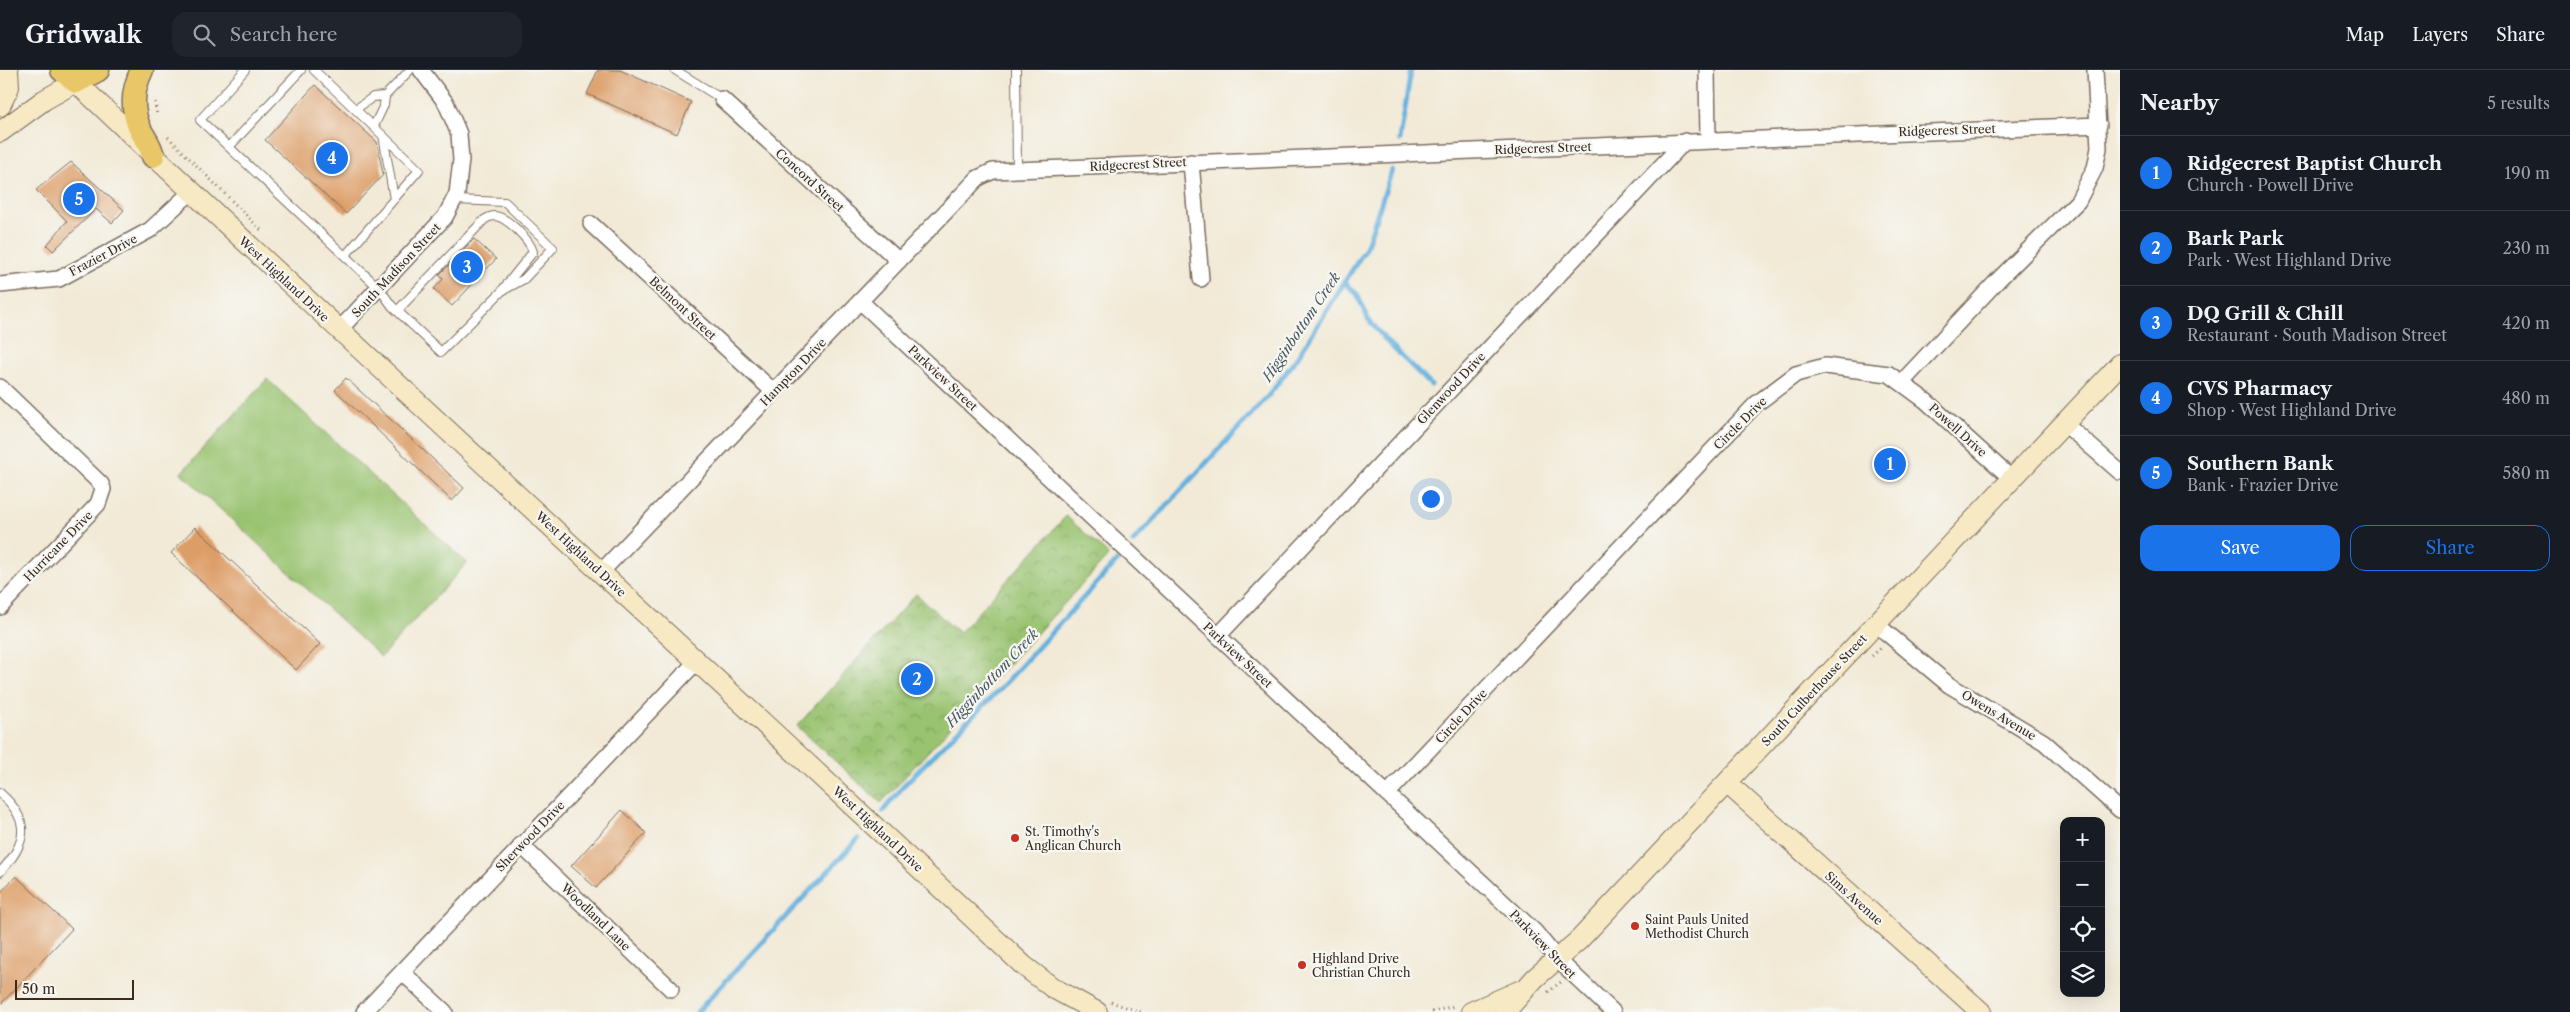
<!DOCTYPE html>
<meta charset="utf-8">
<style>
:root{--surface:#171b24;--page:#20242c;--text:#f1f3f6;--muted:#9ea1a6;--line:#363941;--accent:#1a73e8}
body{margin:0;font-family:"Libre Caslon Text",serif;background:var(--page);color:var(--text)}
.controls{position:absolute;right:15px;bottom:15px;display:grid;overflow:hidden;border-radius:10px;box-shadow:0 5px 20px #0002}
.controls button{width:45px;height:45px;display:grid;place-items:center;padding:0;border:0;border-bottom:1px solid var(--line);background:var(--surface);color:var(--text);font:25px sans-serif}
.scale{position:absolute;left:15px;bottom:12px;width:119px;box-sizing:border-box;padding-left:5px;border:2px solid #3b2a1e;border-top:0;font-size:14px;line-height:18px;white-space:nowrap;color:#3b2a1e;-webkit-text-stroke:4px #f6f6f2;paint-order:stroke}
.you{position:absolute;left:1430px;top:428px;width:18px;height:18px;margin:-12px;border:4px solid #fff;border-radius:50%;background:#1a73e8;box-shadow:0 0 0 8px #1a73e833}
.badge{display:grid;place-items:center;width:32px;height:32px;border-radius:50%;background:var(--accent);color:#fff;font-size:16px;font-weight:700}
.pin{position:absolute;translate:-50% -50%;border:2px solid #fff;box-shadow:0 1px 5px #0006}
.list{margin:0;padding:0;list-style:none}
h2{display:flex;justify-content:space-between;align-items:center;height:65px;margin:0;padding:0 20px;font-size:21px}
h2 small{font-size:16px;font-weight:400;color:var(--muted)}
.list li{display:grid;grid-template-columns:32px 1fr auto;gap:15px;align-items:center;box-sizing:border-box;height:75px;padding:0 20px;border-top:1px solid var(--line)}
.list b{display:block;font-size:19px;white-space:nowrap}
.list p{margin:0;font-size:16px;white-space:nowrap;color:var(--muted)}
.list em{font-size:16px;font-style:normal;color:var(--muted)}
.actions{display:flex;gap:10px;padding:15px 20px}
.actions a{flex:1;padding:11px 0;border:1px solid var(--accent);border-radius:15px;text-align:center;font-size:18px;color:var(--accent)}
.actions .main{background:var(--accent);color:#fff}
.icon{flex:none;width:28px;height:28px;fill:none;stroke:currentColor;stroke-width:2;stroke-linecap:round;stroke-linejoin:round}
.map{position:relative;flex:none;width:2120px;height:942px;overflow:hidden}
header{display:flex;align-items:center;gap:30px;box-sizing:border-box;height:70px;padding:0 25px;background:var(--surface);border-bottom:1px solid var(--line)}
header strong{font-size:24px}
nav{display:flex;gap:28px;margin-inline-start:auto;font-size:18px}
.search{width:350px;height:45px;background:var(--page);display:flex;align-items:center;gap:12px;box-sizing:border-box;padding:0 18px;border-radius:15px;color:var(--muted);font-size:19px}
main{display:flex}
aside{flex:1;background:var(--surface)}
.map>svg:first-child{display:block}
</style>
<header>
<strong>Gridwalk</strong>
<div class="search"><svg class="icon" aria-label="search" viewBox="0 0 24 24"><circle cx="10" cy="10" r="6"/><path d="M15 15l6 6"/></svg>Search here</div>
<nav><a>Map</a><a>Layers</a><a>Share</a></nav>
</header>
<main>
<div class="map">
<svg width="2120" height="942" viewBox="0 0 2120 942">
<defs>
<pattern id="park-crowns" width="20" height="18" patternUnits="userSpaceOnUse" patternTransform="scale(1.25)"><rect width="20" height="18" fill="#99c370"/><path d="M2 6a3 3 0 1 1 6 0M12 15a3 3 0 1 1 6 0" fill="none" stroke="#7e9f5b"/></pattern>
</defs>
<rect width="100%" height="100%" fill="#f6f6f2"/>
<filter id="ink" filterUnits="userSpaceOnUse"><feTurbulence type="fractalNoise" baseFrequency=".02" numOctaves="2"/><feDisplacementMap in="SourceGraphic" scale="10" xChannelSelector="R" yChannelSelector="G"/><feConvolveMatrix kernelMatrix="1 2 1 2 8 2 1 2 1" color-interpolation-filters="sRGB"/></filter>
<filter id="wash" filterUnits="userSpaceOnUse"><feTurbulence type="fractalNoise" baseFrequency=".0096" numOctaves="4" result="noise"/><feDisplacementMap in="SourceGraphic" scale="20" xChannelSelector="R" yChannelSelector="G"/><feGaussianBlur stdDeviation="1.12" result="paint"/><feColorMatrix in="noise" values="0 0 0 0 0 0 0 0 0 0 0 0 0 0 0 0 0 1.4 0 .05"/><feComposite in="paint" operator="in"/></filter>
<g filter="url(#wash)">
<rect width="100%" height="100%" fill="#f2ead7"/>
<path fill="#99c370" stroke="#6a7647" d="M267 309 467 493 381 587 181 403Z"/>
<path fill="url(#park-crowns)" stroke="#6a7647" d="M1066 446 1109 485 881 733 797 656 916 524 959 563Z"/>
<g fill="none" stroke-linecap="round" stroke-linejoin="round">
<path stroke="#66b1de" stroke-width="5" d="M1400 70 1411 0
M1344 212 1357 224 1368 249 1388 273 1431 315
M1133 472 1269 325 1297 288 1366 178 1392 100
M883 741 906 713 999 620 1117 491
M697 942 858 769"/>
</g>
<g id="blocks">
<path fill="#dd9d66" d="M598 0H620L691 32 677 64 587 24Z
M315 15 377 72 383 105 346 144 265 70Z
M71 92 124 140 112 153 96 139 53 181 47 175 67 151 36 120Z
M474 169 496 189 452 236 434 219 443 209 439 205Z
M346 308 464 418 452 431 335 320Z
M195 457 320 574 296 600 171 483Z
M622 740 646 763 596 818 571 796Z
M16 806 72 859 0 935V823Z"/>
</g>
</g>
<g filter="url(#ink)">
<use href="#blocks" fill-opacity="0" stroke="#7b6d5f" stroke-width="1"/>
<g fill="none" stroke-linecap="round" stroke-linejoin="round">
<g stroke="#7b6d5f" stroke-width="10">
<path id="lane" d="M245 0 200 50 379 218 392 236 441 282 502 221 524 209 553 178 505 132 454 130
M314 0 419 100 345 186
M675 0 722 29
M1016 0 1017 100
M356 39 373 27 385 26
M374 56 384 35 385 26 410 0
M383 65 394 129
M229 77 301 0
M397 241 484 150C487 148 491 146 495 146 507 147 530 170 533 182L503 219
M0 723C31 750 28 773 0 802"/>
</g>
<g stroke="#7b6d5f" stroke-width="18">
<path id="street" d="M1707 0 1708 70
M722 29 899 191
M1191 92 1201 209
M591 154 774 322
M0 215 59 209 150 160 191 122
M860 231 1535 862 1557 889 1613 942
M339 260 445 147 457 124 461 90 459 64 446 33 421 0
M1902 312 1999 209 2078 131 2095 98 2099 78 2095 0
M0 317 101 414 103 419 98 434 0 537
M2065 354 2120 402
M601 502 978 108 993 101 2099 55
M1876 554 1949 615 2044 672 2120 740
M1218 566 1685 71
M1387 724 1756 334 1796 304 1825 296 1889 304 1926 331 2013 410
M521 775 671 919
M402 902 445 942
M364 942 697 591"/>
</g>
<g stroke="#7b6d5f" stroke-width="22">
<path id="secondary" d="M0 36 9 17 8 0
M0 62 44 30 76 12C389 310 709 600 1024 896L1053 918 1097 942
M1727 713 1981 942
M1471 942 1519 921
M1505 942 1535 908 1579 870 2120 294"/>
</g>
<g stroke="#7b6d5f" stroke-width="25">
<path id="primary" d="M62 0 76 12 98 0
M142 0C132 20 131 41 141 61 146 70 151 76 153 86"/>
</g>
<path stroke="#7b6d5f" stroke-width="3" stroke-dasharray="1 4" stroke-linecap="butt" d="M155 32 157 46
M168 67 262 161
M1872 586 1882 577
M1548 922 1561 912
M1111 932 1141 942
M1432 942 1454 936"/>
<use href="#lane" stroke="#fff" stroke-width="8"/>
<use href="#street" stroke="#fff" stroke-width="15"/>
<use href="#secondary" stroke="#f6e9c3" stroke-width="20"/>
<use href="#primary" stroke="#e9c769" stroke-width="22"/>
</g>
</g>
<g fill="#c8321e" stroke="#f6f6f2" stroke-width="2">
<circle cx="1015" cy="768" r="5"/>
<circle cx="1635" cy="856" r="5"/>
<circle cx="1302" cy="895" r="5"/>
</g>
<g text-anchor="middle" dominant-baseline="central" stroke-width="4.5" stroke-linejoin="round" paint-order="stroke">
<g font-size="12" fill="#3b2a1e" stroke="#f6f6f2">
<text transform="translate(1947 60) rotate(-2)">Ridgecrest Street</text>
<text transform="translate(1543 78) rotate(-2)">Ridgecrest Street</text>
<text transform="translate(1138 94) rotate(-3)">Ridgecrest Street</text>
<text transform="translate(810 110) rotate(42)">Concord Street</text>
<text transform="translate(103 185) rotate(-28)">Frazier Drive</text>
<text transform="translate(396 200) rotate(-47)">South Madison Street</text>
<text transform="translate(284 209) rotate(43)">West Highland Drive</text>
<text transform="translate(683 238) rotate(43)">Belmont Street</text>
<text transform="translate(793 302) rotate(-46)">Hampton Drive</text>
<text transform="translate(943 308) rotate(43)">Parkview Street</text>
<text transform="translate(1451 318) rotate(-47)">Glenwood Drive</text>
<text transform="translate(1740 353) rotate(-45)">Circle Drive</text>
<text transform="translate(1958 360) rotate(42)">Powell Drive</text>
<text transform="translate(58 476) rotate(-46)">Hurricane Drive</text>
<text transform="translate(581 484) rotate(43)">West Highland Drive</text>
<text transform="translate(1238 585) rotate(43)">Parkview Street</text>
<text transform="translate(1814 620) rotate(-47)">South Culberhouse Street</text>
<text transform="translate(1999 645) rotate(31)">Owens Avenue</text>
<text transform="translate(1461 646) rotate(-47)">Circle Drive</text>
<text transform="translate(878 759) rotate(43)">West Highland Drive</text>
<text transform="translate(530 766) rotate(-46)">Sherwood Drive</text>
<text transform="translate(1854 828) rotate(42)">Sims Avenue</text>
<text transform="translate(596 847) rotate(44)">Woodland Lane</text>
<text transform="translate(1543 874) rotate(46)">Parkview Street</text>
</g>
<g font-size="12" fill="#3b2a1e" stroke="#f6f6f2" text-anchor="start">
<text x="1025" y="761">St. Timothy's<tspan x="1025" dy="14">Anglican Church</tspan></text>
<text x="1645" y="849">Saint Pauls United<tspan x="1645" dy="14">Methodist Church</tspan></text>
<text x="1312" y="888">Highland Drive<tspan x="1312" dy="14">Christian Church</tspan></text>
</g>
<g font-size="14" font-style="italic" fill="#4a5961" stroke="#f6f6f2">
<text transform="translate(1301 257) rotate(-56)">Higginbottom Creek</text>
<text transform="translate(992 608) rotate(-47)">Higginbottom Creek</text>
</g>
</g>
</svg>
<div class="controls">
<button>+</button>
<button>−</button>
<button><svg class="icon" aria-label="locate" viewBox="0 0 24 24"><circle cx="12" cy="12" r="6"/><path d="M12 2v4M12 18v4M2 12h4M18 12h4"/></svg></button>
<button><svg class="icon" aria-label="layers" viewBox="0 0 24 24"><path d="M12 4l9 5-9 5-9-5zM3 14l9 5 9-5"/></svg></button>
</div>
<div class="scale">50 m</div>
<div class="you"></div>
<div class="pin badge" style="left:1890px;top:394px">1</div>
<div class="pin badge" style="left:917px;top:609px">2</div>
<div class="pin badge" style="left:467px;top:197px">3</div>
<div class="pin badge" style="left:332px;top:88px">4</div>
<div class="pin badge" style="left:79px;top:129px">5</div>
</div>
<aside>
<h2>Nearby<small>5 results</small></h2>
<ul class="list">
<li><span class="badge">1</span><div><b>Ridgecrest Baptist Church</b><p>Church · Powell Drive</p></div><em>190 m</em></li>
<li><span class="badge">2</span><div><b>Bark Park</b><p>Park · West Highland Drive</p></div><em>230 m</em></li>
<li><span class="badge">3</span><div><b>DQ Grill &amp; Chill</b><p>Restaurant · South Madison Street</p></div><em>420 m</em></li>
<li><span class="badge">4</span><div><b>CVS Pharmacy</b><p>Shop · West Highland Drive</p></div><em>480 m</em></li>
<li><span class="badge">5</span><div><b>Southern Bank</b><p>Bank · Frazier Drive</p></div><em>580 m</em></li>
</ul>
<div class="actions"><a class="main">Save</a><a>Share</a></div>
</aside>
</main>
